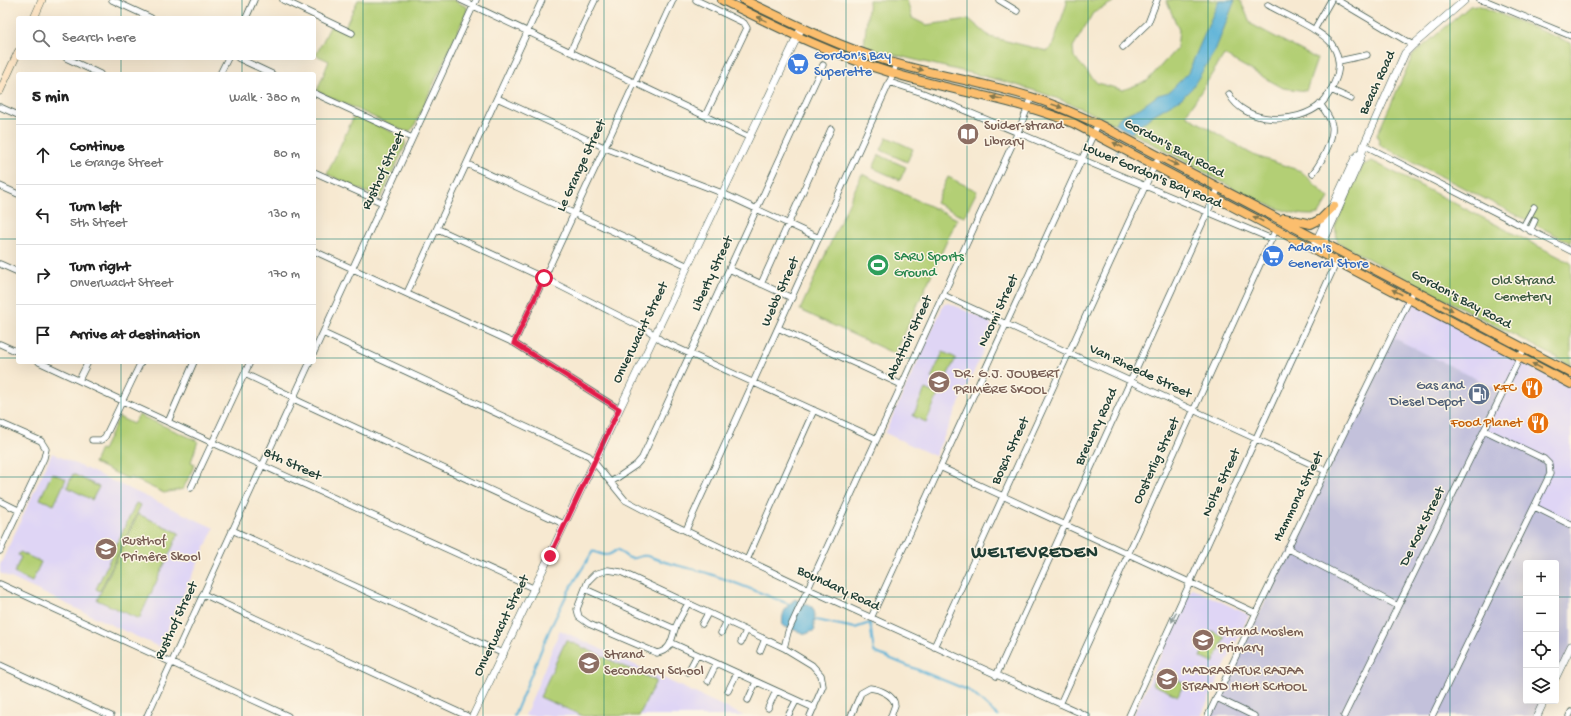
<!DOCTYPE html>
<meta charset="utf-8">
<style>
:root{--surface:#fff;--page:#f2f2f2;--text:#222;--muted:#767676;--line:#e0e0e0}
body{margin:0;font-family:"Gochi Hand",sans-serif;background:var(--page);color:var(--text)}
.controls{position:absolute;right:12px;bottom:12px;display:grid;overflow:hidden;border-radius:4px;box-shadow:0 4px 16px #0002}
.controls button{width:36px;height:36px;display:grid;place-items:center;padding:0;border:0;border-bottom:1px solid var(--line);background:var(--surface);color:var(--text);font:20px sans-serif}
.stop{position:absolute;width:12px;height:12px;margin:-9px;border:3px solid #e11d48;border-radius:50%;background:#fff}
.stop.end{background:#e11d48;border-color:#fff;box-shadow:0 1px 4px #0008}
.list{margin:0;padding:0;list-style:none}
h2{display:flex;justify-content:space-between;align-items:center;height:52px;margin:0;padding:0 16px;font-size:17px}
h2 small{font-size:13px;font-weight:400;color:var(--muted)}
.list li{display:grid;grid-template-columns:26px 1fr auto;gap:12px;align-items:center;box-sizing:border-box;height:60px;padding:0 16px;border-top:1px solid var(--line)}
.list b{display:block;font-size:15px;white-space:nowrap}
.list p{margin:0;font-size:13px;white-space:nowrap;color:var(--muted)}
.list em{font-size:13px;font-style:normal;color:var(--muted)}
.icon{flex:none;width:22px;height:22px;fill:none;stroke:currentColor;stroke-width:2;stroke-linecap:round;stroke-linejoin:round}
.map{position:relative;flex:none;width:1571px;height:716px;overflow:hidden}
.search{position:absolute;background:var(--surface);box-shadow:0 4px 16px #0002;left:16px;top:16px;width:300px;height:44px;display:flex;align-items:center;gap:10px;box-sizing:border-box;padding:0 14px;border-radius:4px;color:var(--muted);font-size:15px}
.panel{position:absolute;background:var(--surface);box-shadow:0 4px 16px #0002;left:16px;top:72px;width:300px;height:292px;border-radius:4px}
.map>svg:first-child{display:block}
</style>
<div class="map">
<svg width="1571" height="716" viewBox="0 0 1571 716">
<rect width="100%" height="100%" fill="#fcf5e5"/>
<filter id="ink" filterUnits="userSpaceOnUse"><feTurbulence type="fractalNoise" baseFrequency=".025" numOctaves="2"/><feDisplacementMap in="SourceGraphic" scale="8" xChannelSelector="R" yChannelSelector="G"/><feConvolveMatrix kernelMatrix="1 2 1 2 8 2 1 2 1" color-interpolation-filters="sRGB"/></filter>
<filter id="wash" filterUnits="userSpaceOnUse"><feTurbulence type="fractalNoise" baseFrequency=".012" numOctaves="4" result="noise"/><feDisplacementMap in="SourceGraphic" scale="16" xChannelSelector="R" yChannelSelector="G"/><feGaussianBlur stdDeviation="0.9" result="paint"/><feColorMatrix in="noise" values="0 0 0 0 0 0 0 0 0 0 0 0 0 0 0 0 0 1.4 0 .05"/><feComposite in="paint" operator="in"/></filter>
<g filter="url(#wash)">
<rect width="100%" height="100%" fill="#f7e9d1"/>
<path fill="#dfd5f5" d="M1411 295 1571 380V527L1534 508 1484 431 1392 337Z
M949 303 990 322 993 330 935 456 885 433 944 304Z
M52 453 214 528 159 647 0 573V565Z
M1192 588 1249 615 1201 716H1133Z
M560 630 744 716H525Z"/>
<path fill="#c3c1db" d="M1392 337 1503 392 1484 431 1545 462 1549 472 1534 508 1571 527V647L1556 678V563H1526V701H1545L1538 716H1210Z"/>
<path fill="#b3cf75" stroke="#698654" d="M358 0H453L467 7V11L414 127 410 131H404L317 91 329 61 316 55 331 25 343 31Z
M869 0H907L912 18 926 25 969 19 990 37 1047 51 1052 47 1067 3 1066 0H1117L1093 13 1073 47 1074 57 1097 83 1123 90 1147 81 1177 48 1179 30 1166 0H1240L1251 24 1317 59 1306 91 1283 88 1224 55 1186 115 1253 155 1301 171 1329 198 1319 214C1284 223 1208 173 1174 155 1130 132 1087 108 1039 92 982 73 922 64 864 46Z
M1478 5 1571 43V243L1380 145 1377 135 1413 55 1470 6Z
M355 114 402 137 405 141V146L382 196 379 198 327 174Z
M887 137 913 149 907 162 881 150Z
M879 155 906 167 900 180 873 168Z
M1372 161 1571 263V365L1338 243 1335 226 1363 165Z
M862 174 957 219 895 354 800 310Z
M948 177 977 191 964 217 936 203Z
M943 352 956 358 943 384 931 378Z
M925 389 938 395 926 422 913 416Z
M139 415 198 441 191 462 195 464 183 489 164 493 132 478H126L94 463 100 449 103 450 119 417 133 424Z
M52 473 66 479 54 505 40 499Z
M73 474 99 487 92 500 67 487Z
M136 503 141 505 100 591 96 589Z
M138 514 179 533 139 619 97 600Z
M20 552 41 562 32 582 14 573 21 557 18 555Z
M1212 631 1225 637 1213 663 1200 657Z
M566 640 656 681 639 716H583L540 697Z
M1158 671 1184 683 1178 696 1152 684Z"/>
<path fill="#5bb2d8" stroke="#3d7886" d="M1219 0H1235L1215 51 1192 88 1182 98 1153 115 1131 133 1114 124 1121 116 1140 108 1158 95 1169 92 1188 73Z
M795 599 812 607C818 616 812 622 815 630L806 634 783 626C781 614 785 607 795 599Z"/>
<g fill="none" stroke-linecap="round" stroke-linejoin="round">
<path stroke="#5bb2d8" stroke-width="2" d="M1116 156 1117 152
M816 620 855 628 870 623 874 652 970 691 998 716
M514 716 549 631 568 592 593 551C604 556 609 557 618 549 635 568 636 551 651 557 670 565 691 568 710 574 737 583 763 594 789 604"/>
</g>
</g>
<g filter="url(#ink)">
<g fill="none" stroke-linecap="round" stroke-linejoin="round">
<g stroke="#3f574c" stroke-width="7">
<path id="minor" d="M112 0 151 18
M283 0 352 33
M461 0 749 137
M696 0 744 23 747 28 705 116
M999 0 1017 11
M1337 0 1413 45
M1480 0 1489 2 1571 36
M246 18 254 0
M1314 30 1331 0
M1123 47 1148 23 1157 0
M570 52 595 0
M66 58 100 74
M238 58 272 74
M1339 61 1367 55
M220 74 228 58
M889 82 923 93 1272 239
M1331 90 1351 99
M314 93 412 138
M1229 94C1245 125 1297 125 1321 104 1328 97 1332 89 1335 81 1341 68 1339 54 1331 43 1319 29 1285 15 1268 5
M497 98 608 149 722 193 819 238
M0 107 18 115
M1364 145 1571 251
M467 164 688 266
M314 172 383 203
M1313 173C1321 163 1334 139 1332 126 1331 118 1325 111 1320 104
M0 186 18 194
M1523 227 1534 207
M438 229 548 280 649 331 662 341 877 439
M1530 231 1535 220
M314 251 514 343 619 409
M0 264 18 272
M729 269 792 298
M761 284 831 129
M407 293 542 0
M943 295 1326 471
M778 328 902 385
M323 333 589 456 625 500 657 517 808 589 1087 716
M514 343 673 0
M0 344 18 352
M314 352 476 0
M39 362 213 443 535 589
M245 374 289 395 298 401 564 524
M79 380 88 362
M168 422 194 362
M0 423 41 441 46 449 44 458 0 551
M92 440H101L105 437 141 362
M940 467 1256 613
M611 482 636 465 642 458 823 65
M191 488 250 362
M0 501 18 510
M1535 507 1571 525
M232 530 504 654
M686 530 891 79 896 64
M1287 548 1398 606
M747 560 814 410
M0 584 288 716
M585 589 675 629
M203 594 467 716
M688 603C684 612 678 620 675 629 671 641 671 650 657 653L589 624 579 617 577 609 588 581 595 574 608 570 621 572 784 648 812 665 821 675 823 686 810 716
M871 618 1098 124
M702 624 708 613
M721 633 727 621
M741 642 746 631
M672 643 814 708
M934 647 1159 156
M784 648 788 632 1018 132 1032 97
M760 651 765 639
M0 665 111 716
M688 672 697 655
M996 676 1219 187
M708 681 716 664
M728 691 737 673
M1217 698 1254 716
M748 700 756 682
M1060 704 1276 229
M768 708 776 691
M147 716 310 362
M788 716 796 701
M851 716 861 693 870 688C879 689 894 695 895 705L891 716
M1129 716 1337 261
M1208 716 1256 613 1414 290
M1344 716 1524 349
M1432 716 1550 474 1549 464 1544 459 1484 430
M1569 716 1571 712"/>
</g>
<g stroke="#3f574c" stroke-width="8">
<path id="tertiary" d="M1313 248 1355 158 1361 152
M1319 252 1360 160 1364 145 1405 53 1413 45 1465 0
M1556 677 1571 646
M473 716 800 31
M1537 716 1544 701"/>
</g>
<g stroke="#3f574c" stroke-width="8">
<path id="secondary" d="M34 18 42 0
M0 91 18 52"/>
</g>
<g stroke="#3f574c" stroke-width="10">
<path id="primary" d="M722 0C777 27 832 55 892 73 952 91 1014 99 1073 123L1571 384
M744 0C790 22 835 45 884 60 932 75 982 82 1031 97 1054 104 1076 114 1098 124L1571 373
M1284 218 1311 224 1321 219 1334 206"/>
</g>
<use href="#minor" stroke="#fff" stroke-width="5.5"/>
<use href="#tertiary" stroke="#fff" stroke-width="7"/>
<use href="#secondary" stroke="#fde5c5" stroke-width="7"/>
<use href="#primary" stroke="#fbbe6e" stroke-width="8"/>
</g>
<defs><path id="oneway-solid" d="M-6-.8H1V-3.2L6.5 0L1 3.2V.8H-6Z"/></defs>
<g fill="#82774e">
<use href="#oneway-solid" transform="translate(762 19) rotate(-155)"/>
<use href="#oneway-solid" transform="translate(918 69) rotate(13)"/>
<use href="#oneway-solid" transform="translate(997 98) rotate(-167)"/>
<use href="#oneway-solid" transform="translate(1057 106) rotate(20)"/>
<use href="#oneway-solid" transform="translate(1118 145) rotate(-152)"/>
<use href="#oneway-solid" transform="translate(1173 163) rotate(28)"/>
<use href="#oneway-solid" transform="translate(1258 219) rotate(-152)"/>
<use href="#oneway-solid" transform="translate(1397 292) rotate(-152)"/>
<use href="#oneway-solid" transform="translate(1448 308) rotate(28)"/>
<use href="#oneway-solid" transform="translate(1537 366) rotate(-152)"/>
</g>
<use fill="#8f9e9a" href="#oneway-solid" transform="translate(1174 617) rotate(115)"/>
</g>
<g fill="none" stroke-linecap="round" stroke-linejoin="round" filter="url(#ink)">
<path stroke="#e11d48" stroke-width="5" d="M544 278 514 343 619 409 550 556"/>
</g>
<path fill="none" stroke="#0f766e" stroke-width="1" stroke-opacity="0.55" d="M121 0V18M242 0V18M363 0V716M483 0V716M604 0V716M725 0V716M846 0V716M967 0V716M1088 0V716M1208 0V716M1329 0V716M1450 0V716M121 58V74M242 58V74M0 119H18M314 119H1571M0 239H18M314 239H1571M0 358H18M314 358H1571M121 362V716M242 362V716M0 477H1571M0 597H1526M1556 597H1571"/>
<defs>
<g id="supermarket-disc" transform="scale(1.15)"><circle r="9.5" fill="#3f7fe0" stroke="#fcf5e5"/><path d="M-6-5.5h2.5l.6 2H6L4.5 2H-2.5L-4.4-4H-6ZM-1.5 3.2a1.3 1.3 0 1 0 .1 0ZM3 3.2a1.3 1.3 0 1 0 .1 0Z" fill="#fff"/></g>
<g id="library-disc" transform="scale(1.15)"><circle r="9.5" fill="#8d6e63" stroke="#fcf5e5"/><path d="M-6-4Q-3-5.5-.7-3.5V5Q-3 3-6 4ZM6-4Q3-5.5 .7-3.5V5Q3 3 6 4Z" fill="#fff"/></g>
<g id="stadium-disc" transform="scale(1.15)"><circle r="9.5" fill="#2e9e5b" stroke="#fcf5e5"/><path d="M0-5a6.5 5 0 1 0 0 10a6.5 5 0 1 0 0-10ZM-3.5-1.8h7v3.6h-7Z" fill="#fff"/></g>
<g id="school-disc" transform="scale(1.15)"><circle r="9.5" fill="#8d6e63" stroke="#fcf5e5"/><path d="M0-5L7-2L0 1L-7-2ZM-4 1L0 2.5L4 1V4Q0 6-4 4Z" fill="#fff"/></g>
<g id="restaurant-disc" transform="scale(1.15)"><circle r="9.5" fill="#e8710a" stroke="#fcf5e5"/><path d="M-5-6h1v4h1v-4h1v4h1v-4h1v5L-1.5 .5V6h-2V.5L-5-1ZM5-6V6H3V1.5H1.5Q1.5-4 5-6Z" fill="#fff"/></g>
<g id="fuel-disc" transform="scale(1.15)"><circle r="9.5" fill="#5c6f8a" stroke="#fcf5e5"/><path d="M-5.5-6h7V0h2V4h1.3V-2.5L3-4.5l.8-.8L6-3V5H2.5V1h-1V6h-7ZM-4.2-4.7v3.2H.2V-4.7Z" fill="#fff"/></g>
</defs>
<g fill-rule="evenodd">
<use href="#supermarket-disc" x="798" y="64"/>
<use href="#library-disc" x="968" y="134"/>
<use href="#supermarket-disc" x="1273" y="256"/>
<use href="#stadium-disc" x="878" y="265"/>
<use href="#school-disc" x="939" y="382"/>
<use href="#restaurant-disc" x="1532" y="388"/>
<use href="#fuel-disc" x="1479" y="394"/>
<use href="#restaurant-disc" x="1538" y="423"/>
<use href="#school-disc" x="106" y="549"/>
<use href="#school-disc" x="1203" y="640"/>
<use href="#school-disc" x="589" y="663"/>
<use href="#school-disc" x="1167" y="679"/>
</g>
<g text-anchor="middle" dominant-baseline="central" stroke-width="3" stroke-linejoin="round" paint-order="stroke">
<g font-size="14" fill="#366cbe" stroke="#fcf5e5" text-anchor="start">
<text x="814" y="56">Gordon's Bay<tspan x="814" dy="16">Superette</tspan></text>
<text x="1288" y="248">Adam's<tspan x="1288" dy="16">General Store</tspan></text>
</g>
<g font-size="14" fill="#1f3d34" stroke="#fcf5e5">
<text transform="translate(1378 83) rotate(-65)">Beach Road</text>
<text transform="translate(1174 149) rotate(28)">Gordon's Bay Road</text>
<text transform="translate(582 166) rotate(-65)">Le Grange Street</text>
<text transform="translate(384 171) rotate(-65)">Rusthof Street</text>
<text transform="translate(1152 176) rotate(23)">Lower Gordon's Bay Road</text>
<text transform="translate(713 274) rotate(-65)">Liberty Street</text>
<text transform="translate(781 292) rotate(-66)">Webb Street</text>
<text transform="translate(1461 300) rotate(28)">Gordon's Bay Road</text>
<text transform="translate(999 311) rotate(-65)">Naomi Street</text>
<text transform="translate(641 333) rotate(-64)">Onverwacht Street</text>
<text transform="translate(910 338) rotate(-65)">Abattoir Street</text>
<text transform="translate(1140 372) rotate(25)">Van Rheede Street</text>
<text transform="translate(1097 427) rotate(-65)">Brewery Road</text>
<text transform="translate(1011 451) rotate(-65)">Bosch Street</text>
<text transform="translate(1157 461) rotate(-65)">Oosterlig Street</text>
<text transform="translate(292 465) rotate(24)">8th Street</text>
<text transform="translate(1222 483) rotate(-65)">Nolte Street</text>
<text transform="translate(1299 497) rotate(-64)">Hammond Street</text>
<text transform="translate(1423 527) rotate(-64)">De Kock Street</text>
<text transform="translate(838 589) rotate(25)">Boundary Road</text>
<text transform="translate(177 621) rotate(-65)">Rusthof Street</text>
<text transform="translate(502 626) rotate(-64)">Onverwacht Street</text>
</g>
<g font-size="14" fill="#785e54" stroke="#fcf5e5" text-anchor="start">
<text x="984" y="126">Suider-strand<tspan x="984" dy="16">Library</tspan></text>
<text x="954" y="374">DR. G.J. JOUBERT<tspan x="954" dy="16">PRIMÊRE SKOOL</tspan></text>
<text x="122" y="541">Rusthof<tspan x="122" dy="16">Primêre Skool</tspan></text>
<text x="1218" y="632">Strand Moslem<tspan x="1218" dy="16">Primary</tspan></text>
<text x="604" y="655">Strand<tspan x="604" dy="16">Secondary School</tspan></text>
<text x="1182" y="671">MADRASATUR RAJAA<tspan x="1182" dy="16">STRAND HIGH SCHOOL</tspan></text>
</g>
<g font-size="14" fill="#27864d" stroke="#fcf5e5" text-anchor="start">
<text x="894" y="257">SARU Sports<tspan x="894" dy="16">Ground</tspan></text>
</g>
<g font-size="14" fill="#3d5a41" stroke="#fcf5e5">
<text x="1523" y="281">Old Strand<tspan x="1523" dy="16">Cemetery</tspan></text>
</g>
<g font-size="14" fill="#4e5e75" stroke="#fcf5e5" text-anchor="end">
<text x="1464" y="386">Gas and<tspan x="1464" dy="16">Diesel Depot</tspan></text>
</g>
<g font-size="14" fill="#c56008" stroke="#fcf5e5" text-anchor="end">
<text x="1516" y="388">KFC</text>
<text x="1522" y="423">Food Planet</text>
</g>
<g font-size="18" font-weight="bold" letter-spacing="1" fill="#1f3d34" stroke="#fcf5e5">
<text x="1035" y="553">WELTEVREDEN</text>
</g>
</g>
</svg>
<div class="controls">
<button>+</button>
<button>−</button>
<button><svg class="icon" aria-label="locate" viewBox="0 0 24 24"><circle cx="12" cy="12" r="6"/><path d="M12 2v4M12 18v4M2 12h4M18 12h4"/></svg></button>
<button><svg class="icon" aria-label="layers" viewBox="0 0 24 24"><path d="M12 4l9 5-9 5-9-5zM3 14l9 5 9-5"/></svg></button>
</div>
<div class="stop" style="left:544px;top:278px"></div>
<div class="stop end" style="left:550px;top:556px"></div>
<div class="search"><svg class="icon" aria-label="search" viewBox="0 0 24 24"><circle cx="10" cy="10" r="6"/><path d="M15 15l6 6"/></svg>Search here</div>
<section class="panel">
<h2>5 min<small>Walk · 380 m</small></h2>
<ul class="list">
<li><svg class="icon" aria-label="ahead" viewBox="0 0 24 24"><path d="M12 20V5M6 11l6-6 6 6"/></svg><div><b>Continue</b><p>Le Grange Street</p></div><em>80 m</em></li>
<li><svg class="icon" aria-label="left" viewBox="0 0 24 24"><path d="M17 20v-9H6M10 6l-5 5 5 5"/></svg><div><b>Turn left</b><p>5th Street</p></div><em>130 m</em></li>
<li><svg class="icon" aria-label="right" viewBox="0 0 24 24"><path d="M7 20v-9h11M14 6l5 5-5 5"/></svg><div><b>Turn right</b><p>Onverwacht Street</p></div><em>170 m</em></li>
<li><svg class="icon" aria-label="arrive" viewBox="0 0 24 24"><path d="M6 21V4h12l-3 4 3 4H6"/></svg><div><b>Arrive at destination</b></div></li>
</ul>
</section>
</div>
